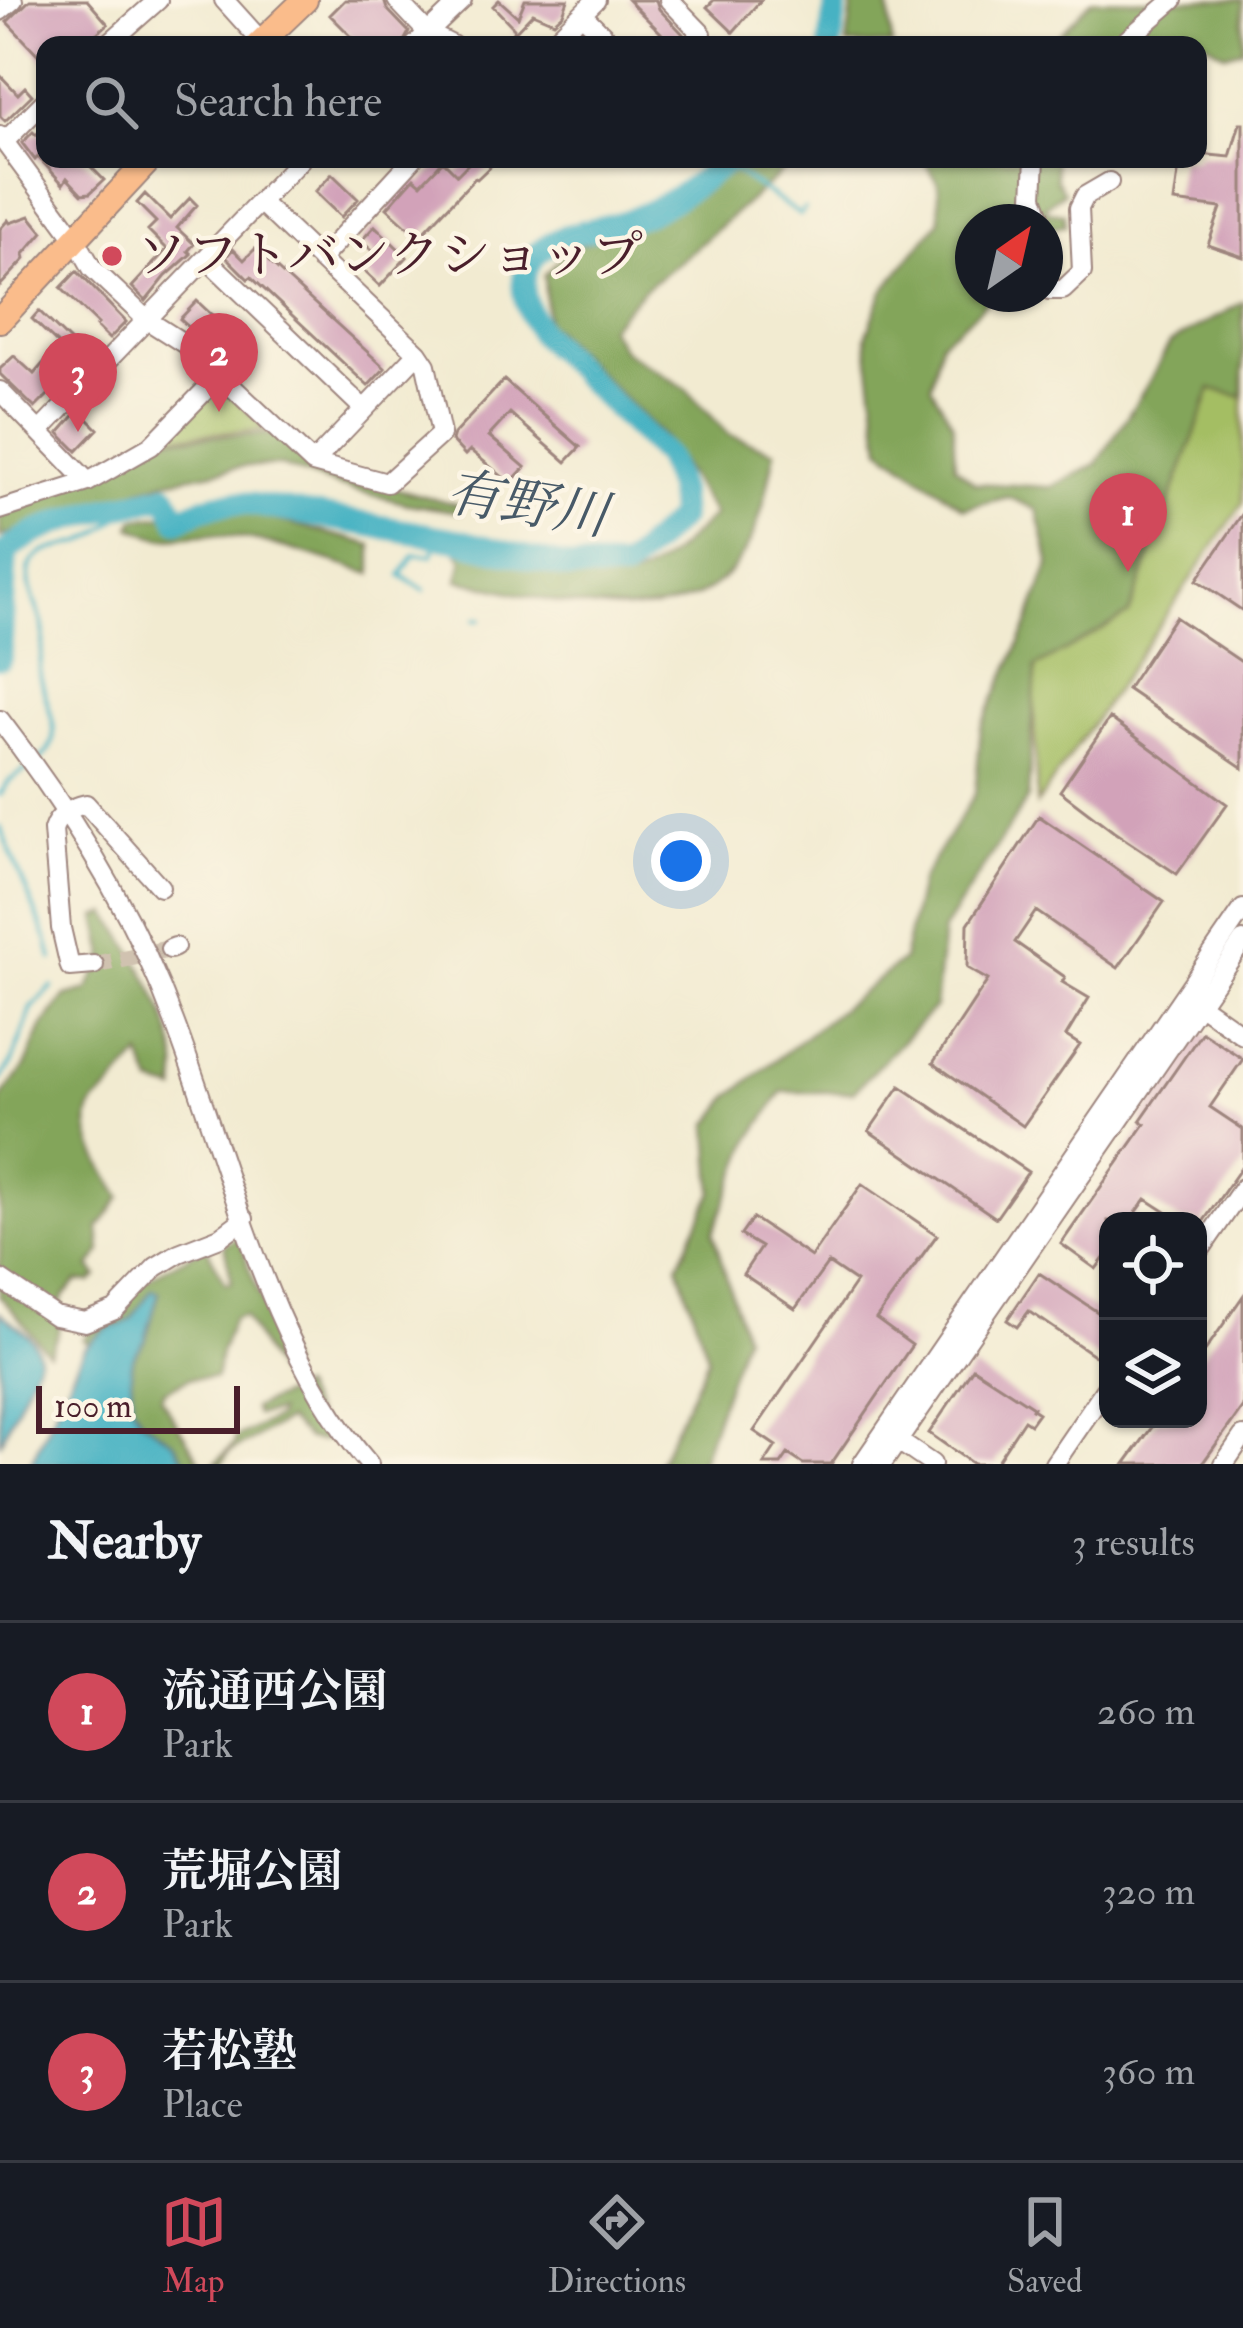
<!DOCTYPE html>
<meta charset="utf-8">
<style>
:root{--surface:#171b24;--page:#242831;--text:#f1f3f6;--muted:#9ea1a6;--line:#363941;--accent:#d1495b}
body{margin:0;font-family:"IM FELL Double Pica","Noto Serif JP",serif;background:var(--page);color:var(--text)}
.controls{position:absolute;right:36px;bottom:36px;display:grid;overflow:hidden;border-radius:24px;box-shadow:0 3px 9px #0004}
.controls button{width:108px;height:108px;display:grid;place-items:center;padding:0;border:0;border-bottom:3px solid var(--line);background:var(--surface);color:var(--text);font:60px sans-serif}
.compass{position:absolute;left:955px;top:204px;width:108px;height:108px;border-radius:50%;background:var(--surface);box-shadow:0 3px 9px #0004;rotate:34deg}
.scale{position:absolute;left:36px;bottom:30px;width:204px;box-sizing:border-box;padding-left:12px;border:6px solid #4a1f2b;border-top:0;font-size:33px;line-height:42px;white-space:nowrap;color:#4a1f2b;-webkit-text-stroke:9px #fcf5e5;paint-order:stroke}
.you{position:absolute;left:681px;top:861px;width:42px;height:42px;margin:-30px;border:9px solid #fff;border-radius:50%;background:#1a73e8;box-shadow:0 0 0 18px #1a73e833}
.badge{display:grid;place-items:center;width:78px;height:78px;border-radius:50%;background:var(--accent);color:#fff;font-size:39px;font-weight:700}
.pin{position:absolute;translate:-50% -99px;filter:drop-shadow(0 3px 6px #0008)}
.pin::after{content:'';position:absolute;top:63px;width:42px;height:36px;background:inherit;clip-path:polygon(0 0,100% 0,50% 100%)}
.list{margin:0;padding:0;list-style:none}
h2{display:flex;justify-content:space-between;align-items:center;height:156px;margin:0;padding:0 48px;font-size:51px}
h2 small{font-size:39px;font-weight:400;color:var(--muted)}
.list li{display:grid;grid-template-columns:78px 1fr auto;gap:36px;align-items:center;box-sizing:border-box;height:180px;padding:0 48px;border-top:3px solid var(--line)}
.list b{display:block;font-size:45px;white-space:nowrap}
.list p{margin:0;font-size:39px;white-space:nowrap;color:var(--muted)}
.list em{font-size:39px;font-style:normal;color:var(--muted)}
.icon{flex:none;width:66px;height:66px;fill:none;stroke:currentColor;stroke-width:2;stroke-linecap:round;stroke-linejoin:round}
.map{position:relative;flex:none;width:1243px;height:1464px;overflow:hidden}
.search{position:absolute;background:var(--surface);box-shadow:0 3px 9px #0004;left:36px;right:36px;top:36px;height:132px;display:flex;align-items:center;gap:30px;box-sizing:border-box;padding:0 42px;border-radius:24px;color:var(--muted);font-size:45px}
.sheet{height:696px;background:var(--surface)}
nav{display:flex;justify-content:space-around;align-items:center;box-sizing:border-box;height:168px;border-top:3px solid var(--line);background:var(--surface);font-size:33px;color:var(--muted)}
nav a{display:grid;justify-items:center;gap:6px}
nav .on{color:var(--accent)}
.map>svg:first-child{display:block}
</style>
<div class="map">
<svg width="1243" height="1464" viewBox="0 0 1243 1464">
<rect width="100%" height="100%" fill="#fcf5e5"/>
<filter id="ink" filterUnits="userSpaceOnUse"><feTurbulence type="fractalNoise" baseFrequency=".00833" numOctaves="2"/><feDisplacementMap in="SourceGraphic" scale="24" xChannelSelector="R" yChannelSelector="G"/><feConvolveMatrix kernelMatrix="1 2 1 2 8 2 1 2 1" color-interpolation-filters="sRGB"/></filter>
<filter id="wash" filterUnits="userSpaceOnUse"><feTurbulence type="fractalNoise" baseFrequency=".004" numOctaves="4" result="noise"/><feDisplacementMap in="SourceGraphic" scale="48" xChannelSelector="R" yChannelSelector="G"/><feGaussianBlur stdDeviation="2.7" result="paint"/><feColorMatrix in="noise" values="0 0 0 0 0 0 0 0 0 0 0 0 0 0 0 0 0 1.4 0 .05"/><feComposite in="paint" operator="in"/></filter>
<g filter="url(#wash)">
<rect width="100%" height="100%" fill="#f2ebd1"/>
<path fill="#a4be64" stroke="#776e48" stroke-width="3" d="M1243 314V503L1037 804 1032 641Z
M210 392 229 394 267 430 166 436Z"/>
<path fill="#83a55a" stroke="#666242" stroke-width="3" d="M853 0H888L892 45H847Z
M1092 0H1243V49L1225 54 1205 41 1194 45H1049Z
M746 159H797L684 258 644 289 609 327 623 350 685 388 729 435 775 451C768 484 763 519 746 549 691 650 546 598 458 580L463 560 455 548C488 555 607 587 632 578 664 567 690 537 714 515L662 435 547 323 544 276 568 249 616 232 701 194Z
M923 159H1054L1056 180 1064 192 1045 207 1047 211 1064 213 1065 225 1045 229V222H973V294H993L977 312 941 341 931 386 953 424 955 466 975 483 1051 487 1097 464 1149 382 1170 343 1243 302V397L1211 389 1129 614 1036 667 1028 798 943 930 935 1007 853 1092H782L751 1139 713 1233 744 1335 700 1464H658L708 1358 678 1265 713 1192 709 1125 731 1095 903 960 920 882 975 794 981 728 1026 630 1050 563 1037 510 1008 497 964 508 881 448 866 337 883 291 940 220 938 182Z
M275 434 313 467 459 505 460 512 408 504 338 486 281 466H246L166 481 0 537V517L162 438Z
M229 507 372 545V574C321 559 267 538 214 535 175 533 172 547 131 527L135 519Z
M108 913C135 953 171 1013 177 1062 178 1071 176 1082 176 1091L152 1084 141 1056C130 1065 124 1074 114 1085 108 1093 98 1098 93 1106 76 1131 108 1175 121 1197L99 1228 101 1251 90 1267 97 1276 91 1282 77 1281 62 1298 58 1333 49 1353C30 1335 19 1314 0 1297V1099L25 1067 43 1025 66 996 88 990 105 955 97 917Z
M236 1239 241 1241 248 1266 289 1367 277 1375 244 1316 233 1318 220 1353 215 1378H190L164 1391 161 1398 202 1464H181L130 1424 126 1328 90 1343 83 1340C107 1298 163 1268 206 1247L226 1284 232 1282 224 1245Z
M300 1388 327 1438 321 1441 308 1439 287 1420 228 1453 222 1464H214L235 1443V1438L277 1417 278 1412 256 1415 253 1408Z"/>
<path fill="#46b2c3" stroke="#486877" stroke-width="3" d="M152 1289 159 1292 145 1341 134 1356 131 1367 132 1403 141 1420 174 1442 187 1464H30L84 1348 107 1328 121 1325 131 1319Z
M0 1313C15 1324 38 1338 39 1358L0 1444Z"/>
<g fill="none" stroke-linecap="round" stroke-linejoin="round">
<path stroke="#46b2c3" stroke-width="4.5" d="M724 164 800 215 804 209
M424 590 401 575 414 555H432L440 538
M476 619H481
M39 760C70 736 43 704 40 673 39 658 46 642 43 627 39 608 22 581 32 563 40 548 67 547 83 542 102 534 119 516 136 503
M0 795 9 781 30 767
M0 827 48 942 52 959
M0 1080 12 1062 32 1008 52 987"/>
<path stroke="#46b2c3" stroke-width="24" d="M830 45 837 0
M0 658 6 552C45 518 117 508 166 495L178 520C201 508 218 501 244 503L457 540 570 568 625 569 680 518 678 491 666 457 542 335C509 284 519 248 581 232 599 227 618 225 635 218 670 205 701 181 730 159"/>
</g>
<g id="blocks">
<path fill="#d2a2b9" d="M30 0H87L108 24 83 45H45V62L7 22Z
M345 0H384L387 9 409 32 402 45H360L330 15Z
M499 0 518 17 525 0H568L563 14 554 22 533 13 511 36 514 28 493 6Z
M628 0H656L659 9 683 34 679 45H649L661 33Z
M714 0H761L733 32 707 7Z
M0 75 18 94 25 87 32 95 5 121 0 116Z
M1240 123H1243V257L1208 245 1221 208 1174 202 1180 159H1198V154L1230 157Z
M45 126V159H83L104 180 90 193 82 194 67 178 63 184 38 157 35 160 22 143 33 132 36 135Z
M473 159H498L477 179 475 178 419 237 387 208 414 178 421 184 443 161 457 175Z
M332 174 358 199 341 217 315 192Z
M145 194 170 219 190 198 197 205 177 228 194 244 188 251 191 254 166 276 146 301 132 287 167 249 148 230 156 222 137 203Z
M30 216 43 232 24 254 25 259 0 286V229L8 220 10 223Z
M375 226 407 257 380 286 363 270 377 255 361 241Z
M233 249 244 260 255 249 385 368 368 386 251 277 248 279 226 257Z
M77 271 126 322 109 339 96 326 98 324 61 288Z
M197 301 243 344 226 362 180 319Z
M39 311 74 345 69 350 84 364 58 393 54 389 35 408 0 374V369L14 356 34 374 59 345 32 319Z
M504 380 580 447 566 462 510 413 489 436 525 467 510 483 470 450 465 455 452 441 454 434Z
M79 410 98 429 77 451 59 433Z
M1243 513V611L1197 580Z
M1175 617 1243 663V768L1127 689Z
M1110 718 1227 804 1177 874 1114 832 1060 791Z
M1039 816 1164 902 1118 968 1036 911 1015 942 1065 977 1062 982 1089 998 1066 1036 1080 1045 1023 1126 933 1063 988 980 967 968 968 924Z
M1202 1032 1243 1059 1210 1107 1243 1129V1165L1198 1229V1221H1180L1146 1199 1130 1221H1108V1253L1096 1269 1061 1244 1145 1124 1140 1121Z
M900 1086 1028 1172 996 1218 869 1131Z
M862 1184 937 1235 876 1319 912 1345 831 1464H803L788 1454 781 1464H764L776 1446 754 1431 856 1282 828 1263 795 1309 743 1274 761 1247 741 1235 753 1218 811 1257Z
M1039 1273 1108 1319V1365L1029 1311 1017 1327 1007 1320Z
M1243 1296V1407L1202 1464H1125L1158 1419H1198V1361Z
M973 1368 1033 1407 1032 1409 1038 1413 1030 1424 1024 1420 995 1464H973L929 1433Z"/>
</g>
</g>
<g filter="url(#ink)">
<use href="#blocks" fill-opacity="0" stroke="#9e857e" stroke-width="3"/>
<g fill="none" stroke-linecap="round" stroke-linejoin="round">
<path stroke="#d0c2b0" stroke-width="18" stroke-dasharray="18 9" stroke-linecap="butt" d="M94 965 170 949"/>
<g stroke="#9e857e" stroke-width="22">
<path id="minor" d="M224 0 261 41
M397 0 428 33 452 45
M669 0 702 34 692 45
M0 11 13 0
M582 14 613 45
M107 45 158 0
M415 45 462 0
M550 45 596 0
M1121 45 1173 0
M0 136 75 238 92 268 147 320 191 348 313 463 387 483 441 434 426 365 418 353 260 202
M5 141 45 101
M1035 159 1033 197 1042 222
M206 258 364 409
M320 260 413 159
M1045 286 1049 290H1063L1082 272 1079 208 1085 196 1109 182
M0 391 88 482
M40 431 301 159
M313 463 418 353
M0 510 88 482 151 446 221 374
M0 720C70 811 134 913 174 1021 228 1162 269 1349 369 1464
M170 949 175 947
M94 965 70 967 61 928 53 830C57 816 71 807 86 804L160 887
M1193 1000 1243 1035
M1198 1253 1243 1188
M0 1279 55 1316 85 1322 115 1310 156 1267 179 1253 220 1237 244 1219
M888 1434 932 1464
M862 1464 1243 909
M882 1464 1243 941
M1054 1464 1108 1385
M1224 1464 1243 1436"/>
</g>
<g stroke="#9e857e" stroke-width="28">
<path id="major" d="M258 45 305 0
M0 320 150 159"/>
</g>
<use href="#minor" stroke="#fff" stroke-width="18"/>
<use href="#major" stroke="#fabc8b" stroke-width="24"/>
</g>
</g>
<circle fill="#d1495b" stroke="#fcf5e5" stroke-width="4.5" cx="112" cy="256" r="12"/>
<g text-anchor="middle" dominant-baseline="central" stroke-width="9" stroke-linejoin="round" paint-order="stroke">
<g font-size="51" fill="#4a1f2b" stroke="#fcf5e5" text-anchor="start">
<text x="136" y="256">ソフトバンクショップ</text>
</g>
<g font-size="54" font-style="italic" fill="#485a68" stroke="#fcf5e5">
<text transform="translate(527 505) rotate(9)">有野川</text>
</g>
</g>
</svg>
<div class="controls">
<button><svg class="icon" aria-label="locate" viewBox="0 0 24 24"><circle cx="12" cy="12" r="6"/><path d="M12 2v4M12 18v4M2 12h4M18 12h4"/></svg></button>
<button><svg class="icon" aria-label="layers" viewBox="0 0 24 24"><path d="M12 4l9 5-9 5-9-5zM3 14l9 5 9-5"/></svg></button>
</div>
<svg class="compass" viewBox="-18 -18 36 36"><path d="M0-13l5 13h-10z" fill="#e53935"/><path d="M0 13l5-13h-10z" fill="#9ea1a6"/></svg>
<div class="scale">100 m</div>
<div class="you"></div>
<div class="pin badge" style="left:1128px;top:572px">1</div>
<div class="pin badge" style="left:219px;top:412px">2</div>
<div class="pin badge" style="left:78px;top:432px">3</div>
<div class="search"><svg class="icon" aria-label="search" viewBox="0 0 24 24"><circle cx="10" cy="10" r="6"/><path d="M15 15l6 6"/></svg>Search here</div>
</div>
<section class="sheet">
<h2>Nearby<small>3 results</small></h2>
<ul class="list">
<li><span class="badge">1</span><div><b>流通西公園</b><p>Park</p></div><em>260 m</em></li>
<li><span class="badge">2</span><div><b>荒堀公園</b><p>Park</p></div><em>320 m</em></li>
<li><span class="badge">3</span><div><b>若松塾</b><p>Place</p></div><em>360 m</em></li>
</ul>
</section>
<nav>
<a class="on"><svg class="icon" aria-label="map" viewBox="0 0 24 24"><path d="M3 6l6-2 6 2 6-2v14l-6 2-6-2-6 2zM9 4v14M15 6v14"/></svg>Map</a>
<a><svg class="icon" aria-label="directions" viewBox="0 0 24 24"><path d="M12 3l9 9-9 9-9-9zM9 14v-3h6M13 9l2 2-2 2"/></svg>Directions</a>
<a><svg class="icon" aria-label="saved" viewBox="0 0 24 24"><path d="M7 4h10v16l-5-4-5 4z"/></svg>Saved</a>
</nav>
